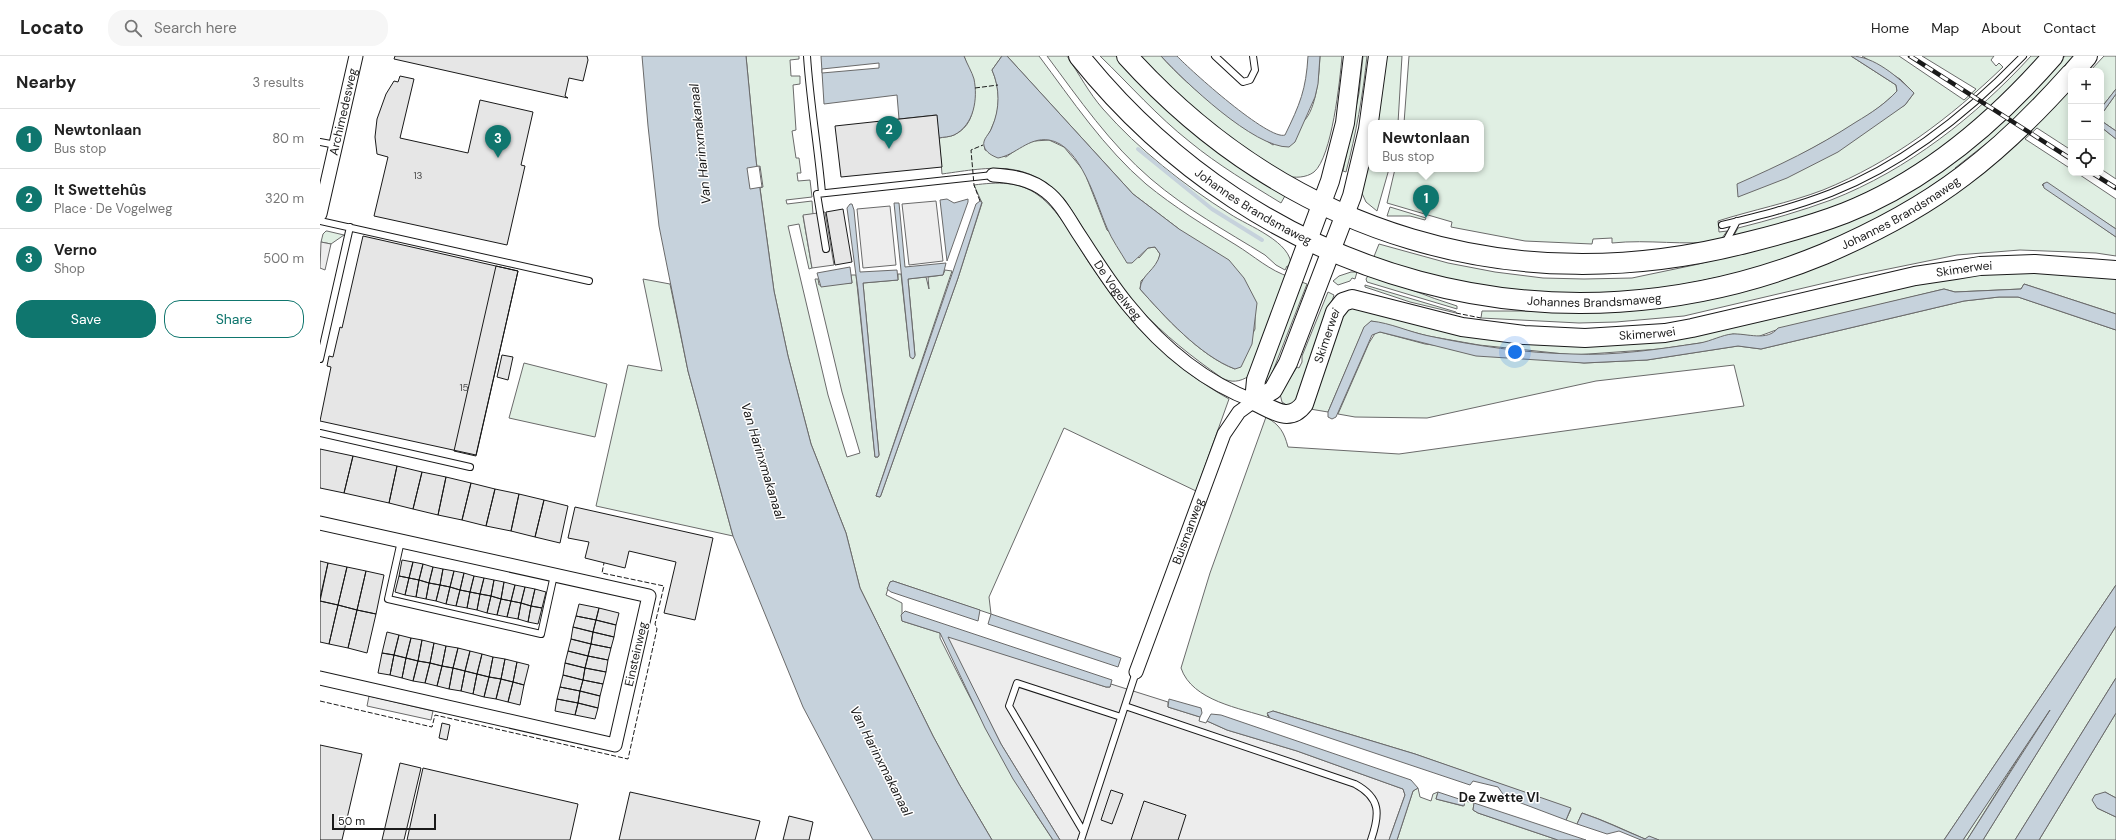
<!DOCTYPE html>
<meta charset="utf-8">
<style>
:root{--surface:#fff;--page:#f6f6f6;--text:#222;--muted:#767676;--line:#e0e0e0;--accent:#0f766e}
body{margin:0;font-family:"DM Sans",sans-serif;background:var(--page);color:var(--text)}
.controls{position:absolute;right:12px;top:12px;display:grid;overflow:hidden;border-radius:8px;box-shadow:0 2px 10px #0003}
.controls button{width:36px;height:36px;display:grid;place-items:center;padding:0;border:0;border-bottom:1px solid var(--line);background:var(--surface);color:var(--text);font:20px sans-serif}
.scale{position:absolute;left:12px;bottom:10px;width:104px;box-sizing:border-box;padding-left:4px;border:2px solid #1a1a1a;border-top:0;font-size:11px;line-height:14px;white-space:nowrap;color:#1a1a1a;-webkit-text-stroke:3px #fff;paint-order:stroke}
.you{position:absolute;left:1195px;top:296px;width:14px;height:14px;margin:-10px;border:3px solid #fff;border-radius:50%;background:#1a73e8;box-shadow:0 0 0 6px #1a73e833}
.badge{display:grid;place-items:center;width:26px;height:26px;border-radius:50%;background:var(--accent);color:#fff;font-size:13px;font-weight:700}
.pin{position:absolute;translate:-50% -33px;filter:drop-shadow(0 1px 2px #0008)}
.pin::after{content:'';position:absolute;top:21px;width:14px;height:12px;background:inherit;clip-path:polygon(0 0,100% 0,50% 100%)}
.popup{position:absolute;left:1048px;top:64px;width:116px;height:52px;box-sizing:border-box;display:grid;place-content:center;border-radius:8px;background:var(--surface);filter:drop-shadow(0 1px 3px #0005);font-size:13px;white-space:nowrap;color:var(--muted)}
.popup b{font-size:15px;color:var(--text)}
.popup::after{content:'';position:absolute;left:50%;top:100%;margin-left:-8px;border:8px solid transparent;border-top-color:var(--surface)}
.list{margin:0;padding:0;list-style:none}
h2{display:flex;justify-content:space-between;align-items:center;height:52px;margin:0;padding:0 16px;font-size:17px}
h2 small{font-size:13px;font-weight:400;color:var(--muted)}
.list li{display:grid;grid-template-columns:26px 1fr auto;gap:12px;align-items:center;box-sizing:border-box;height:60px;padding:0 16px;border-top:1px solid var(--line)}
.list b{display:block;font-size:15px;white-space:nowrap}
.list p{margin:0;font-size:13px;white-space:nowrap;color:var(--muted)}
.list em{font-size:13px;font-style:normal;color:var(--muted)}
.actions{display:flex;gap:8px;padding:12px 16px}
.actions a{flex:1;padding:9px 0;border:1px solid var(--accent);border-radius:16px;text-align:center;font-size:14px;color:var(--accent)}
.actions .main{background:var(--accent);color:#fff}
.icon{flex:none;width:22px;height:22px;fill:none;stroke:currentColor;stroke-width:2;stroke-linecap:round;stroke-linejoin:round}
.map{position:relative;flex:none;width:1796px;height:784px;overflow:hidden}
header{display:flex;align-items:center;gap:24px;box-sizing:border-box;height:56px;padding:0 20px;background:var(--surface);border-bottom:1px solid var(--line)}
header strong{font-size:19px}
nav{display:flex;gap:22px;margin-inline-start:auto;font-size:14px}
.search{width:280px;height:36px;background:var(--page);display:flex;align-items:center;gap:10px;box-sizing:border-box;padding:0 14px;border-radius:16px;color:var(--muted);font-size:15px}
main{display:flex}
aside{flex:1;background:var(--surface)}
.map>svg:first-child{display:block}
</style>
<header>
<strong>Locato</strong>
<div class="search"><svg class="icon" aria-label="search" viewBox="0 0 24 24"><circle cx="10" cy="10" r="6"/><path d="M15 15l6 6"/></svg>Search here</div>
<nav><a>Home</a><a>Map</a><a>About</a><a>Contact</a></nav>
</header>
<main>
<aside>
<h2>Nearby<small>3 results</small></h2>
<ul class="list">
<li><span class="badge">1</span><div><b>Newtonlaan</b><p>Bus stop</p></div><em>80 m</em></li>
<li><span class="badge">2</span><div><b>It Swettehûs</b><p>Place · De Vogelweg</p></div><em>320 m</em></li>
<li><span class="badge">3</span><div><b>Verno</b><p>Shop</p></div><em>500 m</em></li>
</ul>
<div class="actions"><a class="main">Save</a><a>Share</a></div>
</aside>
<div class="map">
<svg width="1796" height="784" viewBox="0 0 1796 784">
<rect width="100%" height="100%" fill="#fff"/>
<path fill="#e0efe3" stroke="#6a6a6a" d="M426 0H479V3L470 4 471 20H480V28L473 29 476 74 472 75 476 102H479L481 117H477L478 125 490 124 492 141 466 144 467 148 492 145 493 158 483 160 492 212 489 213 479 168 468 170 508 339 527 401 540 397 522 336 495 223H498L499 229 532 227 531 219H536L555 401H558L559 399 543 227 578 224V218H581L590 300 593 303 595 299 588 223 606 221 609 233 608 221 623 219 625 214 632 215 556 440 560 441 561 439 638 222 662 147 654 129C677 126 699 125 718 139 742 156 759 194 776 217 812 271 852 311 909 343L876 435 744 372 669 541 671 558 573 525 570 526 566 539 582 547V565L620 577V582C655 652 689 720 733 784H672L639 728 613 680 540 532 526 477 491 388 468 300 454 235 440 132 443 131 440 110 437 111 436 104Z
M644 0H682L672 14C680 32 681 53 672 71 669 80 662 84 665 94L686 101 703 89 714 85 729 84 744 91 764 115 787 174 819 202 828 192 835 191 840 198 838 208 821 225 820 233C844 260 880 300 915 313L935 273V261L859 173 813 138 687 0H719C752 44 784 92 826 128 854 151 885 170 916 189 934 200 950 215 970 221L929 320C920 326 911 327 902 322 872 301 844 279 819 252 790 220 769 180 745 144 708 103 672 111 622 118L619 82C623 81 630 81 634 79 664 65 653 24 644 0Z
M727 0H747C759 18 769 37 783 53 819 94 864 129 910 158 928 170 973 186 971 211L967 210 965 214 956 209 945 199C906 175 866 153 831 123 790 88 759 43 727 0Z
M780 0H796L817 23 966 138 961 147C930 128 898 109 870 86 837 60 810 29 780 0Z
M818 0H841C875 38 911 62 953 89 963 82 974 75 983 66 997 53 999 18 1000 0H1022C1020 24 1012 101 994 116 986 122 975 122 965 120L895 73Z
M1043 0H1047C1043 39 1036 78 1026 116L1023 115 1039 37Z
M1062 0H1082L1078 67H1053Z
M1089 0H1531L1576 29 1577 35C1551 63 1505 84 1472 104 1453 115 1436 128 1418 140L1585 49 1594 37 1580 23 1542 0H1579L1644 44 1656 33 1602 0H1674L1671 4 1676 10 1679 7 1683 11C1630 62 1572 106 1503 134 1469 147 1432 154 1398 165L1399 176 1407 175 1400 185C1364 190 1329 183 1292 187V182L1273 183 1272 188 1205 185 1131 171 1132 166 1067 147 1075 113H1161V67H1084Z
M1711 0H1722L1676 46 1628 88 1567 127 1513 152 1412 183 1418 172C1450 164 1481 155 1511 144 1588 114 1656 60 1711 0Z
M1745 0H1757L1700 61 1635 112 1636 113 1573 156 1518 184 1444 212 1321 237 1228 239 1137 227 1053 203 1059 188 1128 207 1175 216 1223 222 1264 223 1312 222 1379 208 1513 170 1737 9Z
M1784 0H1796V33L1781 52V15H1770Z
M1751 34V94L1717 72 1705 83 1751 113V117H1757L1796 143V173L1724 127 1722 129 1796 181V200L1776 197 1700 194 1637 199 1539 219 1364 260 1296 266 1259 267 1161 262 1162 255H1309L1352 250 1385 244 1447 228 1491 213 1532 195 1718 67Z
M1796 38V75L1783 66 1781 59Z
M1781 71 1796 83V123L1781 113Z
M1051 75V113H1069L1057 155 1046 146 1040 133Z
M1070 151 1106 162 1105 164 1090 160H1067Z
M6 175H7L24 179 11 188 1 186 3 178Z
M1031 216H1037L1035 223 1032 222 1030 225 1018 229 1013 225 1019 220Z
M1689 216H1747L1796 222V258L1704 228 1701 233 1635 236 1624 233 1456 274 1437 281 1413 278 1387 286 1340 293 1254 299 1159 289 1108 280 1051 265 1044 272 1008 356 990 353 1020 264 1027 254 1033 250 1282 289 1621 223Z
M1049 218C1079 228 1107 241 1137 250V253L1047 226 1046 223Z
M323 223 350 228 368 315 413 480 276 450 308 309 342 315Z
M979 225 987 228 949 325H946L944 323Z
M1045 229 1136 256V257L1090 246 1045 231Z
M1008 236 1014 239 1012 245 978 346 968 350 962 346 960 338 977 311 979 312 982 306V300Z
M1679 241H1698L1796 274V529L1624 784H1339L1329 781 1325 783C1304 774 1284 764 1262 757L1257 768 1246 764 1251 753 1095 698 953 655 947 659 950 662C920 652 872 645 861 612L890 517 946 361C960 369 964 376 968 391L1079 398 1424 350 1414 309 1276 325 1107 362 1035 361 1018 358 1049 287 1056 276H1060L1105 288 1264 307 1327 304 1418 290 1441 293 1644 245Z
M204 307 287 328 275 381 189 362Z
M1796 570V622L1695 784H1663Z
M1729 653 1647 784H1643Z
M1796 657V742L1785 736 1777 752 1796 761V784H1719Z
M1098 732 1100 741 1111 745 1113 738 1118 736 1116 743 1143 750 1145 745 1154 747 1153 754 1158 757 1238 784H1077L1093 735Z"/>
<path fill="#ededed" stroke="#6a6a6a" d="M616 145 623 205 589 209 582 148Z
M570 150 576 209 543 212 537 153Z
M505 156 514 209 492 212 483 159Z
M1 186 11 188 5 214 0 212Z
M629 580 786 631H790L791 628 848 646V651L880 661 879 665 886 667 887 665 907 674 977 695 1083 733 1085 739 1069 784H740L681 688 628 584Z
M49 640 113 655 111 664 47 650Z"/>
<path fill="#c6d2dc" stroke="#6a6a6a" d="M322 0H426L436 104 454 235 468 300 491 388 526 477 540 532 613 680 639 728 672 784H553L483 651 413 480 368 315 339 170 328 70Z
M501 0H644C647 8 652 16 654 23 658 43 654 69 634 79 630 81 623 81 619 82L616 59 579 63 577 39 504 48Z
M682 0H687L813 138 859 173 909 204 924 222 937 247 932 288 921 311 915 313C880 300 844 260 820 233 821 218 836 215 840 198L835 191 828 192 812 207H807C800 195 792 184 787 172 776 147 761 89 729 84 708 81 696 99 678 102 673 100 666 97 664 90 662 83 670 78 672 71 680 53 680 32 672 14Z
M841 0H857C870 14 949 85 965 79 980 48 986 34 988 0H1000L998 28 995 41 975 86 969 91C934 92 865 26 841 0Z
M1531 0C1554 0 1578 21 1594 37L1585 49 1518 96 1467 122 1418 141 1417 128C1460 109 1496 92 1536 66 1551 57 1565 48 1577 35L1576 29Z
M1796 33V38L1781 59 1783 66 1796 75V83L1781 71V52Z
M1727 126 1796 173V181L1724 132 1723 128Z
M627 143 634 147 648 143V146L627 205 620 144Z
M660 145 662 146 638 222 561 439 560 441 556 440 656 148Z
M574 147H579L585 211 626 207 623 219 588 223 595 300 593 303 590 301Z
M530 148H532L534 154 540 216 577 214 578 224 543 227 559 399 558 401H555L538 234 527 152Z
M530 211 532 227 501 231 497 217Z
M1704 228 1796 258V274L1698 241H1679L1644 245 1441 293 1418 290 1327 304 1264 307 1156 300 1060 276 1052 279 1016 361 1012 363 1008 361V356L1044 271 1051 265C1071 267 1089 276 1109 280 1156 290 1205 297 1253 298 1295 300 1339 293 1380 287 1391 285 1402 279 1412 278 1427 277 1447 286 1458 272L1624 233 1635 236 1701 233Z
M573 525 660 554 658 565 571 536 567 533 570 526Z
M1796 529V570L1663 784H1647L1730 654 1643 784H1624Z
M585 555 792 624 790 631H786L628 581 681 688 740 784H733L693 723 665 672 620 577 582 565 581 559Z
M671 558 801 602 798 611 668 568Z
M1796 622V657L1719 784H1695Z
M849 643 881 652 882 657 880 661 848 651Z
M953 655 1095 698 1251 752 1246 764 1185 741 1178 731 1153 725 1150 729 950 662 947 657Z
M891 658 901 659 1091 724 1098 732 1093 735 1077 784H1069L1085 739 1083 733 977 695 907 674 887 665Z
M1118 736 1145 745 1144 750 1116 743Z
M1785 736 1796 742V761L1777 752 1772 744 1775 739Z
M1154 747 1266 784H1238L1158 757 1153 754Z
M1262 757C1283 764 1303 774 1325 783L1329 780 1339 784H1321L1299 775 1287 778 1257 768Z"/>
<path fill="#fff" stroke="#6a6a6a" d="M559 7V12L502 17V13Z
M439 110 442 131 430 133 427 112Z"/>
<g fill="none" stroke-linecap="round" stroke-linejoin="round">
<path stroke="#c6d2dc" stroke-width="4" d="M818 93 892 153 942 184"/>
</g>
<path fill="#e6e6e6" stroke="#1a1a1a" d="M75 0H267L268 4 263 25 249 22 245 40 248 42 74 3Z
M80 20 94 23 80 82 148 97 160 44 213 56 201 109 205 110 187 189 54 160 68 101 57 98 55 81 57 63 66 38 74 25 78 26Z
M617 59 622 111 521 121 515 70Z
M523 153 532 206 515 209 506 156Z
M43 180 198 215 156 399 0 365 11 311 7 310 9 300 13 301 20 271 22 272Z
M176 210 198 215 156 400 134 395Z
M182 299 193 301 188 324 177 321Z
M0 393 33 400 24 437 0 432Z
M33 400 77 410 69 447 24 437Z
M77 410 102 416 93 453 69 447Z
M102 416 126 421 118 459 93 453Z
M126 421 151 427 142 464 118 459Z
M151 427 175 433 166 470 142 464Z
M175 433 199 438 191 475 166 470Z
M199 438 224 444 215 481 191 475Z
M224 444 248 450 240 487 215 481Z
M255 451 393 482 375 564 344 557 356 506 309 495 305 512 265 502 269 486 248 482Z
M82 504 93 506 89 522 79 520Z
M0 505 8 507 0 542Z
M93 506 103 508 99 524 89 522Z
M8 507 27 511 18 549 0 545Z
M103 508 113 511 109 527 99 524Z
M27 511 46 515 37 554 18 549Z
M113 511 123 513 120 529 109 527Z
M123 513 134 515 130 531 120 529Z
M46 515 64 519 56 558 37 554Z
M134 515 144 517 140 534 130 531Z
M144 517 154 520 150 536 140 534Z
M79 520 89 522 85 539 75 536Z
M154 520 164 522 160 538 150 536Z
M89 522 99 524 96 541 85 539Z
M164 522 174 524 171 540 160 538Z
M99 524 109 527 106 543 96 541Z
M174 524 184 526 181 543 171 540Z
M184 526 195 529 191 545 181 543Z
M109 527 120 529 116 545 106 543Z
M120 529 130 531 126 548 116 545Z
M195 529 205 531 201 547 191 545Z
M130 531 140 534 136 550 126 548Z
M205 531 215 533 211 550 201 547Z
M215 533 226 536 222 552 211 550Z
M140 534 150 536 147 552 136 550Z
M150 536 160 538 157 554 147 552Z
M160 538 171 540 167 557 157 554Z
M171 540 181 543 177 559 167 557Z
M181 543 191 545 187 561 177 559Z
M0 545 18 549 9 588 0 586Z
M191 545 201 547 198 563 187 561Z
M201 547 211 550 208 566 198 563Z
M259 548 279 552 276 564 256 560Z
M18 549 37 554 28 592 9 588Z
M211 550 222 552 218 568 208 566Z
M279 552 299 557 296 569 276 564Z
M37 554 56 558 47 597 28 592Z
M256 560 276 564 273 576 253 571Z
M276 564 296 569 294 581 273 576Z
M253 571 273 576 271 588 251 583Z
M67 576 79 579 74 599 62 597Z
M273 576 294 581 291 592 271 588Z
M79 579 91 582 86 602 74 599Z
M91 582 102 584 98 605 86 602Z
M251 583 271 588 268 600 248 595Z
M102 584 114 587 110 607 98 605Z
M114 587 126 590 122 610 110 607Z
M271 588 291 592 288 604 268 600Z
M126 590 138 592 133 612 122 610Z
M138 592 150 595 145 615 133 612Z
M150 595 162 598 157 618 145 615Z
M248 595 268 600 265 612 245 607Z
M62 597 74 599 70 619 58 617Z
M162 598 173 601 169 621 157 618Z
M74 599 86 602 82 622 70 619Z
M268 600 288 604 286 616 265 612Z
M173 601 185 603 181 623 169 621Z
M86 602 98 605 93 625 82 622Z
M185 603 197 606 193 626 181 623Z
M98 605 110 607 105 627 93 625Z
M197 606 209 609 204 629 193 626Z
M110 607 122 610 117 630 105 627Z
M245 607 265 612 263 624 243 619Z
M122 610 133 612 129 633 117 630Z
M133 612 145 615 141 635 129 633Z
M265 612 286 616 283 628 263 624Z
M145 615 157 618 153 638 141 635Z
M157 618 169 621 164 641 153 638Z
M243 619 263 624 260 635 240 631Z
M169 621 181 623 176 643 164 641Z
M181 623 193 626 188 646 176 643Z
M263 624 283 628 280 640 260 635Z
M193 626 204 629 200 649 188 646Z
M240 631 260 635 258 647 237 643Z
M260 635 280 640 278 652 258 647Z
M237 643 258 647 255 659 235 655Z
M258 647 278 652 275 663 255 659Z
M122 667 130 669 127 684 119 682Z
M0 689 42 698 22 784H0Z
M80 707 101 712 84 784H62Z
M103 712 258 748 250 784H87Z
M791 734 803 738 792 768 781 764Z
M310 736 440 765 435 784H299Z
M824 745 866 759 858 784H811Z
M469 760 493 766 489 784H463Z"/>
<g fill="none" stroke-linecap="round" stroke-linejoin="round">
<g stroke="#1a1a1a" stroke-width="8">
<path id="lane" d="M487 0C490 46 498 91 502 137
M895 0 923 26 930 24 935 14 933 0
M0 86 16 89
M0 165 269 225
M1402 169C1439 160 1475 151 1511 137 1585 108 1648 57 1703 0
M1405 187 1417 165
M506 193 497 138 673 119
M0 303 30 171
M0 377 150 411
M81 485 68 543 221 578 234 519
M805 650 1035 728C1061 742 1060 758 1051 784
M763 775 689 650 697 627 801 661
M761 784 816 616"/>
</g>
<g stroke="#1a1a1a" stroke-width="15">
<g id="street">
<path id="s1" d="M673 119C692 120 711 123 727 136 740 146 749 163 758 177 774 201 789 226 808 249 841 290 884 326 934 345"/>
<path id="s2" d="M0 158 36 0"/>
<path d="M0 467 329 540 295 689 0 622"/>
<path id="s3" d="M816 616 904 378 919 356 934 345"/>
</g>
</g>
<g stroke="#1a1a1a" stroke-width="20">
<g id="secondary">
<path id="s4" d="M934 345C952 353 969 368 984 348L1015 256 1023 246 1032 243 1142 271 1204 279 1265 282 1345 277 1372 272 1595 220 1635 214 1660 210 1715 208 1796 214"/>
<path d="M934 345 953 334 968 307 1032 140 1048 73 1058 0"/>
<path d="M934 345 936 324 1010 125 1025 67 1033 0"/>
</g>
</g>
<g stroke="#1a1a1a" stroke-width="22">
<g id="primary">
<path id="s5" d="M759 0C940 226 1235 309 1504 198 1553 177 1601 152 1643 120 1683 90 1718 55 1751 18"/>
<path d="M807 0C969 179 1195 247 1429 186 1461 178 1494 169 1525 157 1606 125 1676 65 1733 0"/>
<path d="M1754 15 1767 0"/>
</g>
</g>
<use href="#lane" stroke="#fff" stroke-width="6"/>
<use href="#street" stroke="#fff" stroke-width="13"/>
<use href="#secondary" stroke="#fff" stroke-width="18"/>
<use href="#primary" stroke="#fff" stroke-width="20"/>
<g stroke="#1a1a1a" stroke-width="4.5">
<path id="rail" d="M1590 0 1751 103
M1772 117 1796 132"/>
</g>
<use href="#rail" stroke="#fff" stroke-width="3" stroke-dasharray="9" stroke-linecap="butt"/>
<path stroke="#1a1a1a" stroke-width="1" stroke-dasharray="5 2" stroke-linecap="butt" d="M655 32 678 29
M660 145 654 129 651 94 663 89
M1136 257 1161 262
M0 645 112 671 115 659 308 703 337 573 335 568 344 530 282 517 284 507"/>
</g>
<g text-anchor="middle" dominant-baseline="central" stroke-width="3" stroke-linejoin="round" paint-order="stroke">
<g font-size="10" fill="#4d4d4d">
<text x="98" y="119">13</text>
<text x="144" y="331">15</text>
</g>
<g font-size="12" fill="#1a1a1a" stroke="#fff">
<text stroke="none"><textPath href="#s2" startOffset="105">Archimedesweg</textPath></text>
<text stroke="none"><textPath href="#s5" startOffset="232">Johannes Brandsmaweg</textPath></text>
<text stroke="none"><textPath href="#s5" startOffset="915">Johannes Brandsmaweg</textPath></text>
<text stroke="none"><textPath href="#s4" startOffset="799">Skimerwei</textPath></text>
<text stroke="none"><textPath href="#s1" startOffset="179">De Vogelweg</textPath></text>
<text stroke="none"><textPath href="#s5" startOffset="592">Johannes Brandsmaweg</textPath></text>
<text stroke="none"><textPath href="#s4" startOffset="475">Skimerwei</textPath></text>
<text stroke="none"><textPath href="#s4" startOffset="128">Skimerwei</textPath></text>
<text stroke="none"><textPath href="#s3" startOffset="150">Buismanweg</textPath></text>
<text transform="translate(316 598) rotate(-77)">Einsteinweg</text>
</g>
<g font-size="13" font-style="italic" fill="#1a1a1a" stroke="#fff">
<text transform="translate(380 88) rotate(-96)">Van Harinxmakanaal</text>
<text transform="translate(443 405) rotate(73)">Van Harinxmakanaal</text>
<text transform="translate(561 705) rotate(63)">Van Harinxmakanaal</text>
</g>
<g font-size="13" font-weight="bold" fill="#1a1a1a" stroke="#fff">
<text x="1179" y="741">De Zwette VI</text>
</g>
</g>
</svg>
<div class="controls">
<button>+</button>
<button>−</button>
<button><svg class="icon" aria-label="locate" viewBox="0 0 24 24"><circle cx="12" cy="12" r="6"/><path d="M12 2v4M12 18v4M2 12h4M18 12h4"/></svg></button>
</div>
<div class="scale">50 m</div>
<div class="you"></div>
<div class="pin badge" style="left:1106px;top:162px">1</div>
<div class="popup"><b>Newtonlaan</b>Bus stop</div>
<div class="pin badge" style="left:569px;top:93px">2</div>
<div class="pin badge" style="left:178px;top:102px">3</div>
</div>
</main>
